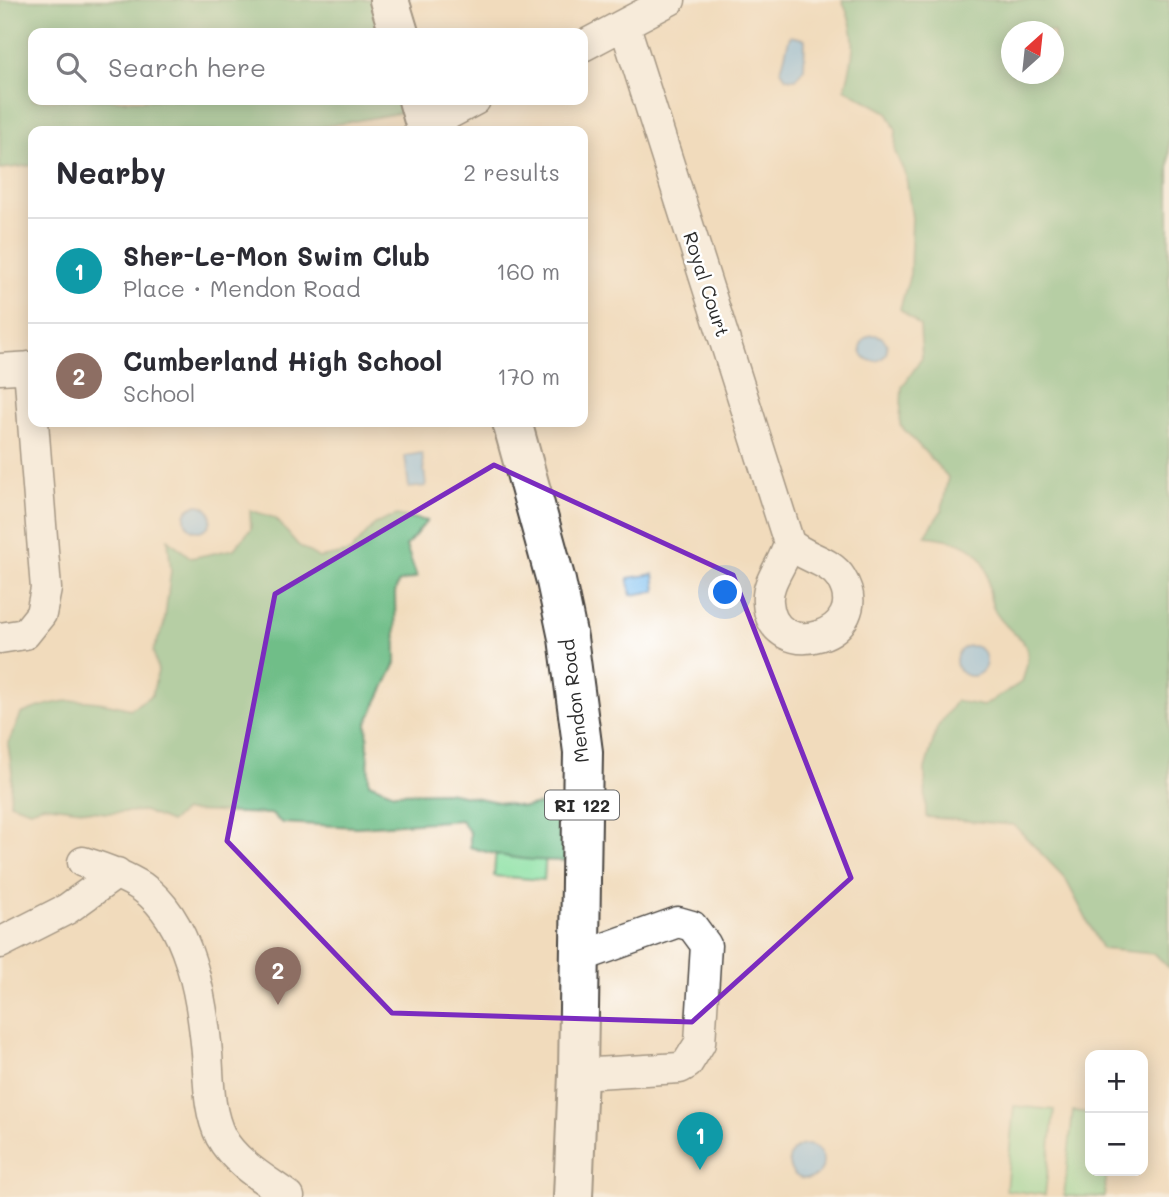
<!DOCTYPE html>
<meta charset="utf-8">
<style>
:root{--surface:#fff;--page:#f7f7f7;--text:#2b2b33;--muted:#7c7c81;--line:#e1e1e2;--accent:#0f766e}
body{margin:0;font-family:Mali,sans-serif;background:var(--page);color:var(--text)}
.controls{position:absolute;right:21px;bottom:21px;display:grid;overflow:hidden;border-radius:14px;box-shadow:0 4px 18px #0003}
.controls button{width:63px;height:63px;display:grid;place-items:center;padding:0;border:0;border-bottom:2px solid var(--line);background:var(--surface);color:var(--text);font:35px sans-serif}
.compass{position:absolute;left:1001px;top:21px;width:63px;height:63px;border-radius:50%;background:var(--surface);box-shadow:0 4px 18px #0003;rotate:27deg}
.you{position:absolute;left:726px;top:593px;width:24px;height:24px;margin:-18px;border:5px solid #fff;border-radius:50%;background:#1a73e8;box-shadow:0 0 0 10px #1a73e833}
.badge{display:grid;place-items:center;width:46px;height:46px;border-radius:50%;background:var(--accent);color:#fff;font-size:23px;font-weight:700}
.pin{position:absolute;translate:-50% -58px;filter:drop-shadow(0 2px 4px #0008)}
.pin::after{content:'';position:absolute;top:37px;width:24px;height:21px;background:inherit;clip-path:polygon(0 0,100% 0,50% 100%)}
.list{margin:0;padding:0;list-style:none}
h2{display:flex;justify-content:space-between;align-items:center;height:91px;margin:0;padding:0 28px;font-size:30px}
h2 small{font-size:23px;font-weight:400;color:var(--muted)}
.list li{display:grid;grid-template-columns:46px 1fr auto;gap:21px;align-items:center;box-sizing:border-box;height:105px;padding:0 28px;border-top:2px solid var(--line)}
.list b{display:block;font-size:26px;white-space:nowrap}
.list p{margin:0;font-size:23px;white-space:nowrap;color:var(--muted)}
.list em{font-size:23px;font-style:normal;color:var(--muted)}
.icon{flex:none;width:38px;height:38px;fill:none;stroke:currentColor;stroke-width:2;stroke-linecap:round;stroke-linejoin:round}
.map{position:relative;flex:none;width:1169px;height:1197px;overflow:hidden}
.search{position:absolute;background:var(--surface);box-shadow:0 4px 18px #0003;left:28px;top:28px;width:560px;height:77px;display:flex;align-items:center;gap:18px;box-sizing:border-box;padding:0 24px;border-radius:14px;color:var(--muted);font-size:26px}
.panel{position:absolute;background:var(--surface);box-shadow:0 4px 18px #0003;left:28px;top:126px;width:560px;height:301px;border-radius:14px}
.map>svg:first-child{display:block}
</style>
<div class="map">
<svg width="1169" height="1197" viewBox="0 0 1169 1197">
<rect width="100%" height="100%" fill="#fff"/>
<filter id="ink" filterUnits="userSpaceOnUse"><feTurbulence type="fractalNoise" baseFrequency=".0143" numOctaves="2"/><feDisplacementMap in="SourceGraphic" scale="14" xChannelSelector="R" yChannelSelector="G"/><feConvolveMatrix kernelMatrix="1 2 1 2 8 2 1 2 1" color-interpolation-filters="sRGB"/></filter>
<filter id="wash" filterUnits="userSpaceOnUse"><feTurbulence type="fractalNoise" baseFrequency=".00686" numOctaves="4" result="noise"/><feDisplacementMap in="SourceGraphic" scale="28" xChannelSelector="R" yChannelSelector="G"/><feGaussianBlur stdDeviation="1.57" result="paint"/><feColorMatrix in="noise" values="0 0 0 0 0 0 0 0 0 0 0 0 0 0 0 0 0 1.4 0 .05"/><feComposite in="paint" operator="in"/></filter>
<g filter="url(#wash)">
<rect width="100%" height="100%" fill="#f1dbbc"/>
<path fill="#8be0a2" stroke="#5b8666" stroke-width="2" d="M498 819 548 822 544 880 494 876Z
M1014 1106 1054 1110 1045 1195 1006 1190Z
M1073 1111 1090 1113V1171H1107L1104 1197 1064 1196Z"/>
<path fill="#70be88" stroke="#4e745a" stroke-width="2" fill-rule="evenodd" d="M0 0H384L394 33H33V100H413L416 110 299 131H33V165L0 169Z
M842 0H1169V968L1155 954 1102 949 1065 878 1014 825 926 817 925 769 937 728 956 701 983 706 1022 682C1038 635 1017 645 996 613 988 600 990 585 986 570 980 543 948 538 925 536L942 510 948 477 900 425 902 387 922 358 920 326 900 309 910 274 912 218 906 176 895 152 896 130 887 112 845 89C855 53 858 34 842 0ZM1012 32H1054V74H1012Z
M250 510 275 518 298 545 319 558 350 552 375 524 397 515 427 521 406 546 417 577 398 583 395 593 396 663 367 723 369 783 394 793 447 792 524 807 578 797 582 861C539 861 512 861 470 847V833L461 820 357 827 282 823 271 814 184 811 170 822 144 811 107 813 43 805 30 810 10 803 12 772 8 744 21 714C62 696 88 698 130 709L152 695 158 671 153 651 164 625 171 571 168 539 191 558 234 549 251 529Z"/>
<path fill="#78bcee" stroke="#52748c" stroke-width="2" d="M790 36 805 39 804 68 796 79 786 78 781 70Z
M861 348a13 13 0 1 1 26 0a13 13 0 1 1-26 0Z
M422 453 426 486 409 488 405 456Z
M185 518a13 13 0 1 1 26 0a13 13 0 1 1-26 0Z
M654 574 656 591 631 595 628 578Z
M956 661a15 15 0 1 1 30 0a15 15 0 1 1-30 0Z
M789 1162a17 17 0 1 1 34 0a17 17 0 1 1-34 0Z"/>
</g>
<g filter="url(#ink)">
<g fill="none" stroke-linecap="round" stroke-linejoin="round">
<g stroke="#494541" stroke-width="33">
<path id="minor" d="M625 26 789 543
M583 46 670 0
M426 126 475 100
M29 367 33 421
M0 369 33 367
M789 543C804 558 830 560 841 578 876 635 772 667 768 602 766 581 785 563 789 543Z
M0 638 25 634 41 614 46 589 33 422
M83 862C103 868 123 875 142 887 190 921 202 998 207 1053 209 1081 208 1111 221 1137 235 1163 266 1180 289 1197
M0 943 67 909 117 873
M578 1074 680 1068 687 1064 700 1043 706 945 692 926 678 922 580 957"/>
</g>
<g stroke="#494541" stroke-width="42">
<path id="major" d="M389 0 399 33
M418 100 427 131
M512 422 556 581 568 638 583 752 578 1074 573 1197"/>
</g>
<use href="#minor" stroke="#fff" stroke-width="30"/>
<use href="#major" stroke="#fff" stroke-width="38"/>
</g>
</g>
<path d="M0 0H1169V1197H0ZM494 465 733 575 851 878 692 1022 392 1013 227 841 275 594Z" fill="#f1dbbc" fill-opacity=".55" fill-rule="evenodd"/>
<path fill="none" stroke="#7b2cbf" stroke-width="5" stroke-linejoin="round" d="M494 465 733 575 851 878 692 1022 392 1013 227 841 275 594Z"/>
<g text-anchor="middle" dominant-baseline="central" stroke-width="5" stroke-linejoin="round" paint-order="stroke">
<rect fill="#fff" stroke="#6b6b6b" stroke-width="2" x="545" y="790.5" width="74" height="29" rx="5"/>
<g font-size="18" font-weight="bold" fill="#2b2b2b">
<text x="582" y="805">RI 122</text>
</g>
<g font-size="19" fill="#2b2b2b" stroke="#fff">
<text transform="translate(707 284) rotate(72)">Royal Court</text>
<text transform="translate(574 701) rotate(-97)">Mendon Road</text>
</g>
</g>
</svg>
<div class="controls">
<button>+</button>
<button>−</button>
</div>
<svg class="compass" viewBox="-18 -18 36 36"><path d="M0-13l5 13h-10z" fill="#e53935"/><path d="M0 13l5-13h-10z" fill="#7c7c81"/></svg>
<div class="you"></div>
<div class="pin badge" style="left:700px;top:1170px;background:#0f9aa8">1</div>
<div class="pin badge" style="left:278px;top:1005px;background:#8d6e63">2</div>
<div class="search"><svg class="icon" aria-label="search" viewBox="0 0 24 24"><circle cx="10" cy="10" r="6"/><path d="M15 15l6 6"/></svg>Search here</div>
<section class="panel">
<h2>Nearby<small>2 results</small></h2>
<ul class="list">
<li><span class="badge" style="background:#0f9aa8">1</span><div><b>Sher-Le-Mon Swim Club</b><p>Place · Mendon Road</p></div><em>160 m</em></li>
<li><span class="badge" style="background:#8d6e63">2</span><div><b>Cumberland High School</b><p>School</p></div><em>170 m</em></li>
</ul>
</section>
</div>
